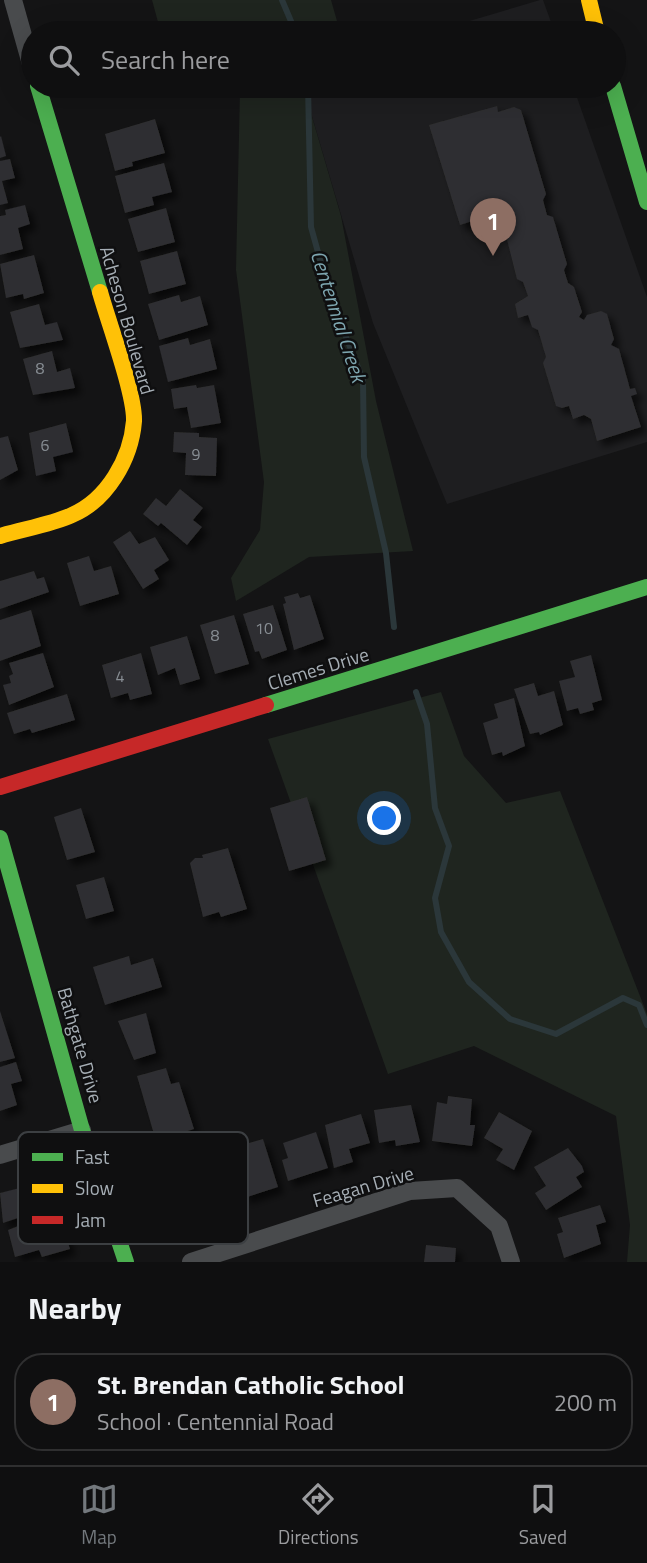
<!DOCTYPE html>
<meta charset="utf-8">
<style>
:root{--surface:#0f0f10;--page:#181819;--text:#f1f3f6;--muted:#9b9c9f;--line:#2f2f30;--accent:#73787d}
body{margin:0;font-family:"Titillium Web",sans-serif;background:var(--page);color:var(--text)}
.you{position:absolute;left:385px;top:819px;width:24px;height:24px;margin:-18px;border:5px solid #fff;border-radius:50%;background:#1a73e8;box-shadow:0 0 0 10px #1a73e833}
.badge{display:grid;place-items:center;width:46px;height:46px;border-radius:50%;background:var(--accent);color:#fff;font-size:23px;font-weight:700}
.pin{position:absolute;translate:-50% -58px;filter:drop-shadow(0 2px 4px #0008)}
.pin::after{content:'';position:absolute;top:37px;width:24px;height:21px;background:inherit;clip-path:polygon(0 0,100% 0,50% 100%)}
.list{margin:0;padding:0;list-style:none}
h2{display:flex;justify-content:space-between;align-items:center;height:91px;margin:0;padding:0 28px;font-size:30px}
h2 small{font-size:23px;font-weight:400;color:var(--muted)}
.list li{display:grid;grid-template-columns:46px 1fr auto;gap:21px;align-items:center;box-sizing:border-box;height:98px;margin:0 14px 14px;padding:0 14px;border:2px solid var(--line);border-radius:28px}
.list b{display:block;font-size:26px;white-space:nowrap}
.list p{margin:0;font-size:23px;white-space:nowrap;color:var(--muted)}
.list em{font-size:23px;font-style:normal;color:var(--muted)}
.icon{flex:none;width:38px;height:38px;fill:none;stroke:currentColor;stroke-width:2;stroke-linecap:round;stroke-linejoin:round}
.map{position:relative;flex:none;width:647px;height:1262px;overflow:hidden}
.search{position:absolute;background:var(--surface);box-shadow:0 7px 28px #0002;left:21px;right:21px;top:21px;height:77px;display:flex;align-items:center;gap:18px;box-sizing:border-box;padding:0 24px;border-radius:38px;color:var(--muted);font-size:26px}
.sheet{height:203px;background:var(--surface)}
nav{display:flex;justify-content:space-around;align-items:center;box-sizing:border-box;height:98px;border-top:2px solid var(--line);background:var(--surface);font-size:19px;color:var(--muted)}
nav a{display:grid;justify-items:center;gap:4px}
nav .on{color:var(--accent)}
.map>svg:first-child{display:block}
</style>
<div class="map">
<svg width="647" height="1262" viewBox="0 0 647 1262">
<defs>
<filter id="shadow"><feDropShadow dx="6" dy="6" stdDeviation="3.5" flood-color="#0009"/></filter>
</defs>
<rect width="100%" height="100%" fill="#141415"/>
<path fill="#1e1e20" d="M540 0H543L555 33H429Z
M303 86H573L647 297V442L447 504 373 323Z"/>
<path fill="#1f251f" d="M152 0H331L337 21 328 33H161Z
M174 86H303L341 216 376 401 413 551 309 557 236 601 231 578 260 530 264 482 236 270 240 90 177 98Z
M441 692 464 756 506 803 560 791 647 1014V1262H627L630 1225 616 1116 474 1046 388 1074 268 739Z"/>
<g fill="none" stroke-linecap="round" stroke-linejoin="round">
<path stroke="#2b373a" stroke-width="6" d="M282 0 296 33
M308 86 311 227 331 299 363 380 364 457 386 553 394 627
M416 692 427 724 435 808 449 846 435 898 441 932 469 982 510 1019 556 1034 623 998 639 1005 647 1025"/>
</g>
<path fill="#2f2f30" filter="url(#shadow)" d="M497 106 498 112 514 107 521 110 546 194 543 200 547 215 553 217 567 264 564 270 568 283 574 287 582 312 579 317 584 320 587 315 601 311 607 314 614 339 611 345 619 349 630 389 635 388 637 394 631 396 641 427 597 441 591 419 584 415 573 419 569 406 562 408 556 406 543 363 546 357 538 330 532 327 528 315 518 318 515 304 528 296 523 282 517 279 500 212 460 225 429 125Z
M155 119 165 153 132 162 133 166 115 171 105 134Z
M1 136 6 156 0 158V137Z
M10 159 15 178 2 181 8 203 0 205V161Z
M164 163 172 192 152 197 154 205 125 213 115 176Z
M25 205 30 224 18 228 23 249 0 255V216L6 215 5 210Z
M166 208 175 242 138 252 128 219Z
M177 251 186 284 149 294 140 261Z
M34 255 44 293 24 299 23 294 6 298 0 264Z
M179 295 181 302 200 296 208 325 159 340 148 304Z
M39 304 45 325 57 322 63 340 20 348 10 312Z
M188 338 190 345 210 339 217 369 168 382 159 346Z
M52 351 57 372 70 368 75 388 33 395 23 359Z
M196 385 197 388 214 385 221 423 191 428 187 407 174 409 171 389Z
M66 423 73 452 53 457 56 471 36 476 29 433Z
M174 432 199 433V437L217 438 216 476 185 475 186 453 173 452Z
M8 436 18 470 0 480V438Z
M180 489 203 508 193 520 202 527 187 545 161 523 158 526 143 514 156 498 166 506Z
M130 531 139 544 155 537 169 560 154 570 159 579 143 589 113 542Z
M89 556 94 571 111 566 119 594 80 606 67 563Z
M34 571 37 579 44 577 49 592 0 609V581Z
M298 593 300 598 310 595 324 639 294 650 283 604 286 603 284 597Z
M273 605 287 650 262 659 259 651 255 652 243 614Z
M31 610 41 646 0 661V620Z
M234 615 249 664 215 674 200 625Z
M187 636 200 679 180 685 175 668 158 675 150 647Z
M43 653 54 687 9 705 3 685 11 683 9 676 13 674 9 663Z
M141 653 152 694 130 700 128 693 111 698 102 665Z
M591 655 602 700 592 703 594 710 580 714 578 708 567 711 559 681 575 677 570 661Z
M534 683 538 696 554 691 563 725 540 735 539 732 530 734 514 689Z
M67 694 75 720 32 733 30 729 14 734 7 713Z
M514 698 525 746 503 756 502 752 492 755 483 723 498 718 494 704Z
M307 797 326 860 289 871 270 808Z
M81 808 95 852 67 860 54 817Z
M228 848 247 909 221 917 219 912 203 917 190 863 195 858H203L202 855Z
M104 877 114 911 86 919 76 885Z
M129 956 131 965 153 958 162 987 105 1005 93 967Z
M0 1011 15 1058 0 1062Z
M146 1013 156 1053 134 1060 118 1021Z
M16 1062 22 1081 11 1084 17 1105 0 1111V1067Z
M166 1068 171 1084 179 1082 194 1129 156 1141 137 1076Z
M448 1096 472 1099 470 1125H475L472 1146 432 1141 437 1102 447 1104Z
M411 1105 420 1142 396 1146 395 1140 379 1143 374 1110Z
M499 1112 532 1131 514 1170 496 1160 503 1149 484 1138Z
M361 1114 370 1143 349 1149 353 1162 334 1168 325 1125Z
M316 1132 328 1168 288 1181 282 1160 288 1158 283 1143Z
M263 1139 278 1187 244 1198 235 1168 241 1166 235 1147Z
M568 1148 582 1166 584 1172 576 1177 582 1187 546 1210 535 1193 546 1186 534 1167Z
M51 1186 56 1205 3 1223 0 1193 20 1188 22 1195Z
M600 1205 606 1222 596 1225 601 1244 564 1258 557 1234 563 1232 558 1218Z
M53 1213 57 1226 62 1224 70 1249 42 1257 39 1250 15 1257 8 1230Z
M426 1245 456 1248 455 1262H424Z"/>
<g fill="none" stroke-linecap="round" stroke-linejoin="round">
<path stroke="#494b4d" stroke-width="18" d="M13 0 33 71
M0 1155 82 1130
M191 1262 410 1191 457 1188 499 1226 511 1262"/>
<path stroke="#4caf50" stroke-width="16" d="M38 86 100 292
M613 86 647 202
M266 705 647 587
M0 838 82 1130 126 1262"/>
<path stroke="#ffc107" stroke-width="16" d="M589 0 597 33
M0 536C23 529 50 525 72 515 107 500 131 459 134 421 135 394 108 321 100 292"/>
<path stroke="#c62828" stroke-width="16" d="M0 787 266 705"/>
</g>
<g text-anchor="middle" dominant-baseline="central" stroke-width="5" stroke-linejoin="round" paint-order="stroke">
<g font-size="16" fill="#888e94">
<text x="40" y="368">8</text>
<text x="45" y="445">6</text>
<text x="196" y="454">9</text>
<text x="264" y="628">10</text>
<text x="215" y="635">8</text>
<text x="120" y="676">4</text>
</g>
<g font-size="19" fill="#a6aeb5" stroke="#0f0f10">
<text transform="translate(128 320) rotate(74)">Acheson Boulevard</text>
<text transform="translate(318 668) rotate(-17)">Clemes Drive</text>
<text transform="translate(81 1045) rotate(74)">Bathgate Drive</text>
<text transform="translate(363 1186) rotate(-16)">Feagan Drive</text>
</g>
<g font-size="21" font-style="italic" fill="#7da5af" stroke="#0f0f10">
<text transform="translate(339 316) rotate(72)">Centennial Creek</text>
</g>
</g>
<rect x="18" y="1132" width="230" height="112" rx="10" fill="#0f0f10" stroke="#3c3f42" stroke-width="2"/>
<rect x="32" y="1153" width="31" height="8" fill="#4caf50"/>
<rect x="32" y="1184" width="31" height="9" fill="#ffc107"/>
<rect x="32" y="1216" width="31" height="8" fill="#c62828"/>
<g font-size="19" fill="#a6aeb5">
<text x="75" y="1164">Fast</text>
<text x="75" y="1195">Slow</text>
<text x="75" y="1227">Jam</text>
</g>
</svg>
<div class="you"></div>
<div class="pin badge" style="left:493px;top:256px;background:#8d6e63">1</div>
<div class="search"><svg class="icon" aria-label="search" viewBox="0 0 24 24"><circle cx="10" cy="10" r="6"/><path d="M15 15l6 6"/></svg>Search here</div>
</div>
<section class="sheet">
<h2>Nearby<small></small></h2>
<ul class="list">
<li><span class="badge" style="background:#8d6e63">1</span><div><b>St. Brendan Catholic School</b><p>School · Centennial Road</p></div><em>200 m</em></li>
</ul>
</section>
<nav>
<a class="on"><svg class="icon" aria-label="map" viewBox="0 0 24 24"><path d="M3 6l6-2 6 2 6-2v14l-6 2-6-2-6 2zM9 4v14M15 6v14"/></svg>Map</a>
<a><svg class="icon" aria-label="directions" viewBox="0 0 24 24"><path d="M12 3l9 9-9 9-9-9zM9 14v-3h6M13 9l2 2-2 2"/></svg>Directions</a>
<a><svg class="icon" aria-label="saved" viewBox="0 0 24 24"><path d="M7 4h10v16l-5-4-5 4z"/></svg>Saved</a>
</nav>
